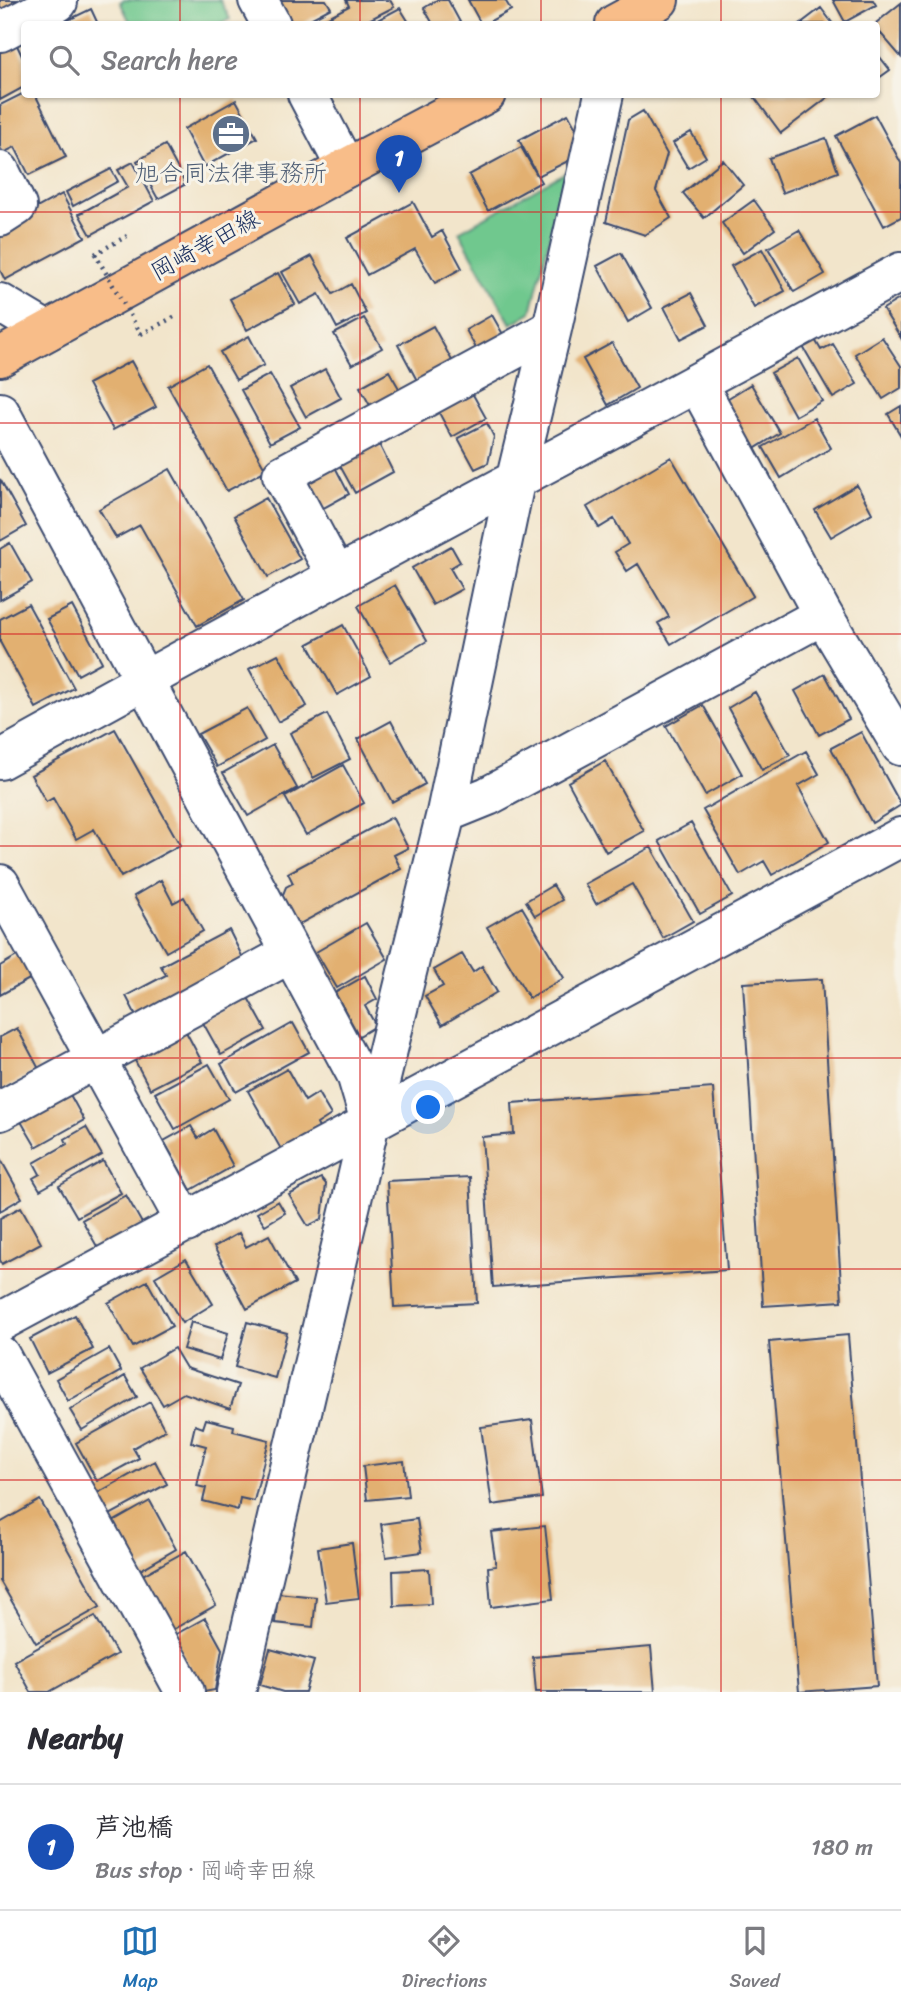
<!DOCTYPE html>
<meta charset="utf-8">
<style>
:root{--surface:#fff;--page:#f7f7f7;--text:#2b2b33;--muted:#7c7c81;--line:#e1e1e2;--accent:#1f6fb2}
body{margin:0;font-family:Sriracha,"Klee One",sans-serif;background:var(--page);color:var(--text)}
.you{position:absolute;left:429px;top:1108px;width:24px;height:24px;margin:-18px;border:5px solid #fff;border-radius:50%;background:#1a73e8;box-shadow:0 0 0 10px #1a73e833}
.badge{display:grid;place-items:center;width:46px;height:46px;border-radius:50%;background:var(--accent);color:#fff;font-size:23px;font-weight:700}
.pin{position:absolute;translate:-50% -58px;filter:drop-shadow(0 2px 4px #0008)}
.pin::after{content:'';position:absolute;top:37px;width:24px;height:21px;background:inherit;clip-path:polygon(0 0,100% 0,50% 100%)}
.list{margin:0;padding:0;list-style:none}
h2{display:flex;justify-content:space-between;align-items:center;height:91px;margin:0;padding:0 28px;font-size:30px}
h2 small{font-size:23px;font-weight:400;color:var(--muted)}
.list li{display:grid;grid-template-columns:46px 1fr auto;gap:21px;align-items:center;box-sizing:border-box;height:126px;padding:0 28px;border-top:2px solid var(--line)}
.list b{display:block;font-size:26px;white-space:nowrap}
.list p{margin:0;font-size:23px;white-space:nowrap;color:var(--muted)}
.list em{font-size:23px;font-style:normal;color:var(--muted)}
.icon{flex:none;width:38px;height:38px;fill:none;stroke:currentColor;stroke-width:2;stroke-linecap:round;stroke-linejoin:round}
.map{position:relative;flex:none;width:901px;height:1692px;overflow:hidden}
.search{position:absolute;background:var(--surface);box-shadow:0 2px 5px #0004;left:21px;right:21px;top:21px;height:77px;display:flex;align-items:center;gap:18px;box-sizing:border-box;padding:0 24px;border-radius:7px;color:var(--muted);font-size:26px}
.sheet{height:217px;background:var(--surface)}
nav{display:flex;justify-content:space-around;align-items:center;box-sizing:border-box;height:98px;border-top:2px solid var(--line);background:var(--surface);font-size:19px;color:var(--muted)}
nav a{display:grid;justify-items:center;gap:4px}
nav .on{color:var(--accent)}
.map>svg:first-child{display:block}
</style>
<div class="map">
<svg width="901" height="1692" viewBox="0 0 901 1692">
<rect width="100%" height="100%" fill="#f7f3e8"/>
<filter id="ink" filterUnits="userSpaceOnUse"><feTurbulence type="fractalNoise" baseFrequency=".0143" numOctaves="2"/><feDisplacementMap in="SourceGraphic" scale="14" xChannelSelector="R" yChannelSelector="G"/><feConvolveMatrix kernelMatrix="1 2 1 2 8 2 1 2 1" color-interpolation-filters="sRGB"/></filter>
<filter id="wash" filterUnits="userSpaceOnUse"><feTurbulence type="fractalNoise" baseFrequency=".00686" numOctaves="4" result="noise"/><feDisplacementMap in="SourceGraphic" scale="28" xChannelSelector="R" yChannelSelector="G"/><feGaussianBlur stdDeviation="1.57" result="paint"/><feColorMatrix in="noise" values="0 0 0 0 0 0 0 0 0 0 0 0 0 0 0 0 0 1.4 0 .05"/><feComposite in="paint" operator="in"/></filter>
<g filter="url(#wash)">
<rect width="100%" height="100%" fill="#f2e5cb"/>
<path fill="#70c88e" stroke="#467c76" stroke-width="2" d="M124 0H220L230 19 219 24H131L120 2Z
M566 172 531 312 511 324 459 232Z"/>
<g id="blocks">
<path fill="#e2b071" d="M0 0H23L0 19Z
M276 0H326L331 8 301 24H289Z
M346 0H390L394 7 361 24H315L349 6Z
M437 0H448L461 24H433L424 8Z
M468 0H505L511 10 485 24H481Z
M833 0H873L876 5 845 22Z
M901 3V57L876 28V23Z
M400 8 410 24H370Z
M821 8 833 24H800Z
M91 9 98 24H60Z
M13 37 24 60V87L0 100V44Z
M876 52 890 70 876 80Z
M24 93 35 94 66 157 29 175 15 147 3 153 0 147V105Z
M752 94H832L781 133Z
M236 100 257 138 204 167 184 129Z
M643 111 667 154 656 191 671 218 645 235 606 222 628 120Z
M568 114 579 134 572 159 538 176 519 140Z
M875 115 901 163V217L884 226 836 136Z
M691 132 706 157 688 168 673 143Z
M826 138 838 172 782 193 769 158Z
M165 145 186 184 158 199 137 161Z
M521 147 541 182 488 211 469 175Z
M723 160 743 185 704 218 683 193Z
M133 162 154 201 91 235 79 214 128 187 118 170Z
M111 169 118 181 73 206 66 192Z
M62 194 85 237 5 280 0 270V228Z
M754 200 775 229 743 253 722 223Z
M413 202 432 237 442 231 462 268 435 283 415 249 367 275 347 238Z
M799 230 825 274 794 292 768 248Z
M762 249 785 291 754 308 731 266Z
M621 253 652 308 628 322 597 266Z
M312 256 333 294 351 284 366 313 337 328 319 294 300 304 282 272Z
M278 273 295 304 247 330 230 299Z
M691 293 708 325 681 339 664 307Z
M901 298V338L883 309Z
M492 315 504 336 477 350 466 330Z
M364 318 382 348 352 365 334 334Z
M433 326 455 366 420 386 398 345Z
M249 336 264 365 236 380 220 352Z
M882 337 901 366V388L883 399 855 354Z
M814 338 821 350 833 344 857 384 833 398 802 345Z
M612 343 637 388 608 405 583 359Z
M798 358 822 401 795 416 771 373Z
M131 361 156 407 113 430 88 384Z
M207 364 266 470 227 491 168 386Z
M325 369 341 398 306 417 290 388Z
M389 371 404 397 374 413 360 387Z
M270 374 300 427 270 443 241 390Z
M751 384 780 433 751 451 722 402Z
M471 391 486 418 452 437 437 409Z
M901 406V436L888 414Z
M814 418 831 448 781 478 763 447Z
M487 423 494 437 488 463 475 469 458 438Z
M378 442 393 472 355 493 339 464Z
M671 457 753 596 671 644 658 623 669 617 638 564 627 571 615 552 628 544 614 519 599 528 587 507Z
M335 467 349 494 311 515 296 487Z
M170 469 244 600 197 626 140 525 116 538 99 509Z
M0 479 26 526 0 541Z
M857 485 872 513 831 537 815 510Z
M266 498 300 559 268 577 234 516Z
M10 543 32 582 0 600V549Z
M451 546 460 562 450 568 462 589 433 605 412 568Z
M395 585 427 641 390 662 358 606Z
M28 604 74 688 36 708 0 642V619Z
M72 606 102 662 78 675 47 619Z
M343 625 371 676 337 695 308 644Z
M278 654 307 706 278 722 249 669Z
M825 674 849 719 819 735 795 691Z
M755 692 790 755 762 770 728 708Z
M703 705 742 774 705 795 666 726Z
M247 708 265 740 217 767 198 734Z
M327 714 350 759 313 778 290 733Z
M391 721 425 784 392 802 358 739Z
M115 729 180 845 121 877 94 829 76 839 53 798 46 802 31 775Z
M861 732 901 805 872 823 831 748Z
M273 745 297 788 248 816 223 773Z
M806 751 819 774 798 786 829 842 772 875 764 861 740 875 703 810Z
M605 761 644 831 606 852 568 782Z
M343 765 364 803 306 835 285 797Z
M392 817 408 848 394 855 401 869 298 925 282 897 286 887 293 883 288 873Z
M691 823 732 896 700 914 659 841Z
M651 847 693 921 663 938 632 884 596 904 585 884Z
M161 880 173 903 184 897 203 931 166 952 134 896Z
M553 885 562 900 535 916 526 901Z
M522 907 564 978 529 998 487 927Z
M366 923 387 959 337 988 316 952Z
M229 930 246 964 139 1021 126 996 166 975 161 966Z
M22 953 35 976 0 995V966Z
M462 954 473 972 482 966 497 992 442 1025 425 996 443 986 434 970Z
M365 976 377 999 365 1006 376 1026 359 1036 335 993Z
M822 979 842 1301 763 1306 743 983Z
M247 996 266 1030 221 1055 202 1021Z
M293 1023 309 1052 236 1092 221 1064Z
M17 1028 39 1069 0 1091V1037Z
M184 1028 202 1062 150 1089 132 1055Z
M209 1064 229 1099 175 1129 155 1093Z
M287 1069 305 1101 318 1093 331 1115 317 1124 320 1130 282 1151 248 1091Z
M713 1088 727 1270 493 1287 482 1137 514 1134 512 1103Z
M68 1091 84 1120 36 1147 19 1118Z
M191 1126 198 1138 213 1129 233 1166 191 1190 164 1141Z
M86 1127 102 1155 40 1190 33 1178 40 1174 34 1163 67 1144 65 1139Z
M0 1158 22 1198 0 1211Z
M103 1161 121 1193 77 1217 59 1186Z
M470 1177 477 1303 394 1307 387 1181Z
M321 1178 326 1184 322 1219 308 1226 289 1195Z
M126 1195 143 1225 99 1250 82 1220Z
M278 1201 285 1213 265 1225 257 1213Z
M21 1207 41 1243 2 1264 0 1260V1218Z
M239 1233 246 1247 269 1235 295 1283 247 1309 214 1247Z
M186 1259 213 1304 182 1323 155 1277Z
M147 1281 172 1326 133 1347 108 1303Z
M75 1315 93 1349 47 1373 30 1339Z
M191 1322 228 1333 220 1360 183 1349Z
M247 1322 287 1333 275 1378 235 1367Z
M848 1335 877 1686 799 1692 769 1342Z
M174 1348 186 1368 238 1385 230 1409 184 1393 163 1405 140 1368Z
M109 1349 121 1371 68 1401 56 1379Z
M125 1376 137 1397 82 1430 70 1410Z
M150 1402 165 1430 133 1448 139 1458 97 1481 76 1443Z
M206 1419 234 1426 233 1431 269 1440 254 1501 240 1498 238 1510 203 1501 206 1488 197 1486 206 1446 191 1442 195 1425 203 1428Z
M532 1420 542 1498 492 1505 481 1427Z
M155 1461 167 1484 108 1516 96 1494Z
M404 1461 408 1496 367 1500 363 1466Z
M40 1500 100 1607 36 1643 0 1581V1523Z
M150 1501 176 1549 140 1570 113 1522Z
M417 1519 422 1552 386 1557 381 1524Z
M545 1526 553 1599 491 1607 488 1567 496 1566 491 1532Z
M352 1543 359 1598 326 1602 318 1548Z
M186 1551 216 1605 172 1630 141 1576Z
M429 1569 431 1604 394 1606 393 1571Z
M278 1593 316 1597 313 1627 275 1623Z
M95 1616 117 1654 49 1692H31L14 1661Z
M205 1618 222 1649 215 1690 204 1692 173 1636Z
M651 1647 655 1692H536L533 1657Z
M270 1649 314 1661 305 1692H283L260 1685Z"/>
</g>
</g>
<g filter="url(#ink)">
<use href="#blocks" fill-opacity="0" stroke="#3b4a6e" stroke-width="2"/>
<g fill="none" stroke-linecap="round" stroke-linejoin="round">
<g stroke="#3b4a6e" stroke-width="42">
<path id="minor" d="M258 0 271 24
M0 32 58 2
M307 94 346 168
M0 171 17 206 0 217
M0 303 47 331
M697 383 823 615 901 746
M0 412 356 1074 370 1121
M336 575 282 475 552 329
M0 760C298 594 601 436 901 272
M446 813 488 796 823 615
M0 884 186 1223
M0 1111 291 953
M0 1322 901 837
M0 1355 185 1692
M236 1692 370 1123 446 813 515 482 552 329 604 94"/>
</g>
<g stroke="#3b4a6e" stroke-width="42">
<path id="major" d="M615 24 659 0
M0 357 346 168 486 94"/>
</g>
<path stroke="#3b4a6e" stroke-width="4.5" stroke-dasharray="2 5" stroke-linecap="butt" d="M95 254 127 236
M141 334 174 317"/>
<use href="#minor" stroke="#fff" stroke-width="38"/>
<use href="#major" stroke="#f8bd89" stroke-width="38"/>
<path stroke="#3b4a6e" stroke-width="4.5" stroke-dasharray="2 5" stroke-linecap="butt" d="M95 254 141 334"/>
</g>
</g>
<path fill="none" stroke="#d62828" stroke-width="2" stroke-opacity="0.55" d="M180 0V24M360 0V24M541 0V24M721 0V24M180 94V1692M360 94V1692M541 94V1692M721 94V1692M0 212H901M0 423H901M0 634H901M0 846H901M0 1058H901M0 1269H901M0 1480H901"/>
<defs>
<g id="office-disc" transform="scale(2.0125)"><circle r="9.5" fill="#5c6f8a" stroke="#f7f3e8"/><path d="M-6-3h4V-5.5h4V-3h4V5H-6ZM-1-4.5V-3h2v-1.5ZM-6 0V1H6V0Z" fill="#fff"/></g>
</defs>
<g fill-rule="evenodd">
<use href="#office-disc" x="231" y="134"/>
</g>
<g text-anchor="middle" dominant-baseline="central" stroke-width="6" stroke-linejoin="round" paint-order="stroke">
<g font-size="24" fill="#4e5e75" stroke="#f7f3e8">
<text x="231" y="173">旭合同法律事務所</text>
</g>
<g font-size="24" fill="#1b2f5e" stroke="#f7f3e8">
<text transform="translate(205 245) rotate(-29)">岡崎幸田線</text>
</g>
</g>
</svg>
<div class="you"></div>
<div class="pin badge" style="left:399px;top:193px;background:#1a4fb4">1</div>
<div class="search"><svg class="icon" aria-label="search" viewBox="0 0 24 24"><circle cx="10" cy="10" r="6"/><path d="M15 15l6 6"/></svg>Search here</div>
</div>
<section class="sheet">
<h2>Nearby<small></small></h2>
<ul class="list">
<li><span class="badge" style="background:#1a4fb4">1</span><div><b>芦池橋</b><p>Bus stop · 岡崎幸田線</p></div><em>180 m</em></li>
</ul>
</section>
<nav>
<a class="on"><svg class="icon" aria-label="map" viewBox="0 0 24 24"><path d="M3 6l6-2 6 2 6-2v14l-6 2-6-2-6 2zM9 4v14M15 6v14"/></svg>Map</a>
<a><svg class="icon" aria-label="directions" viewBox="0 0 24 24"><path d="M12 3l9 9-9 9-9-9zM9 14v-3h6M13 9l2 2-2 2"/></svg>Directions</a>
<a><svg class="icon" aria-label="saved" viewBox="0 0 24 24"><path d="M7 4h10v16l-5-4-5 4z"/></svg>Saved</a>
</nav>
